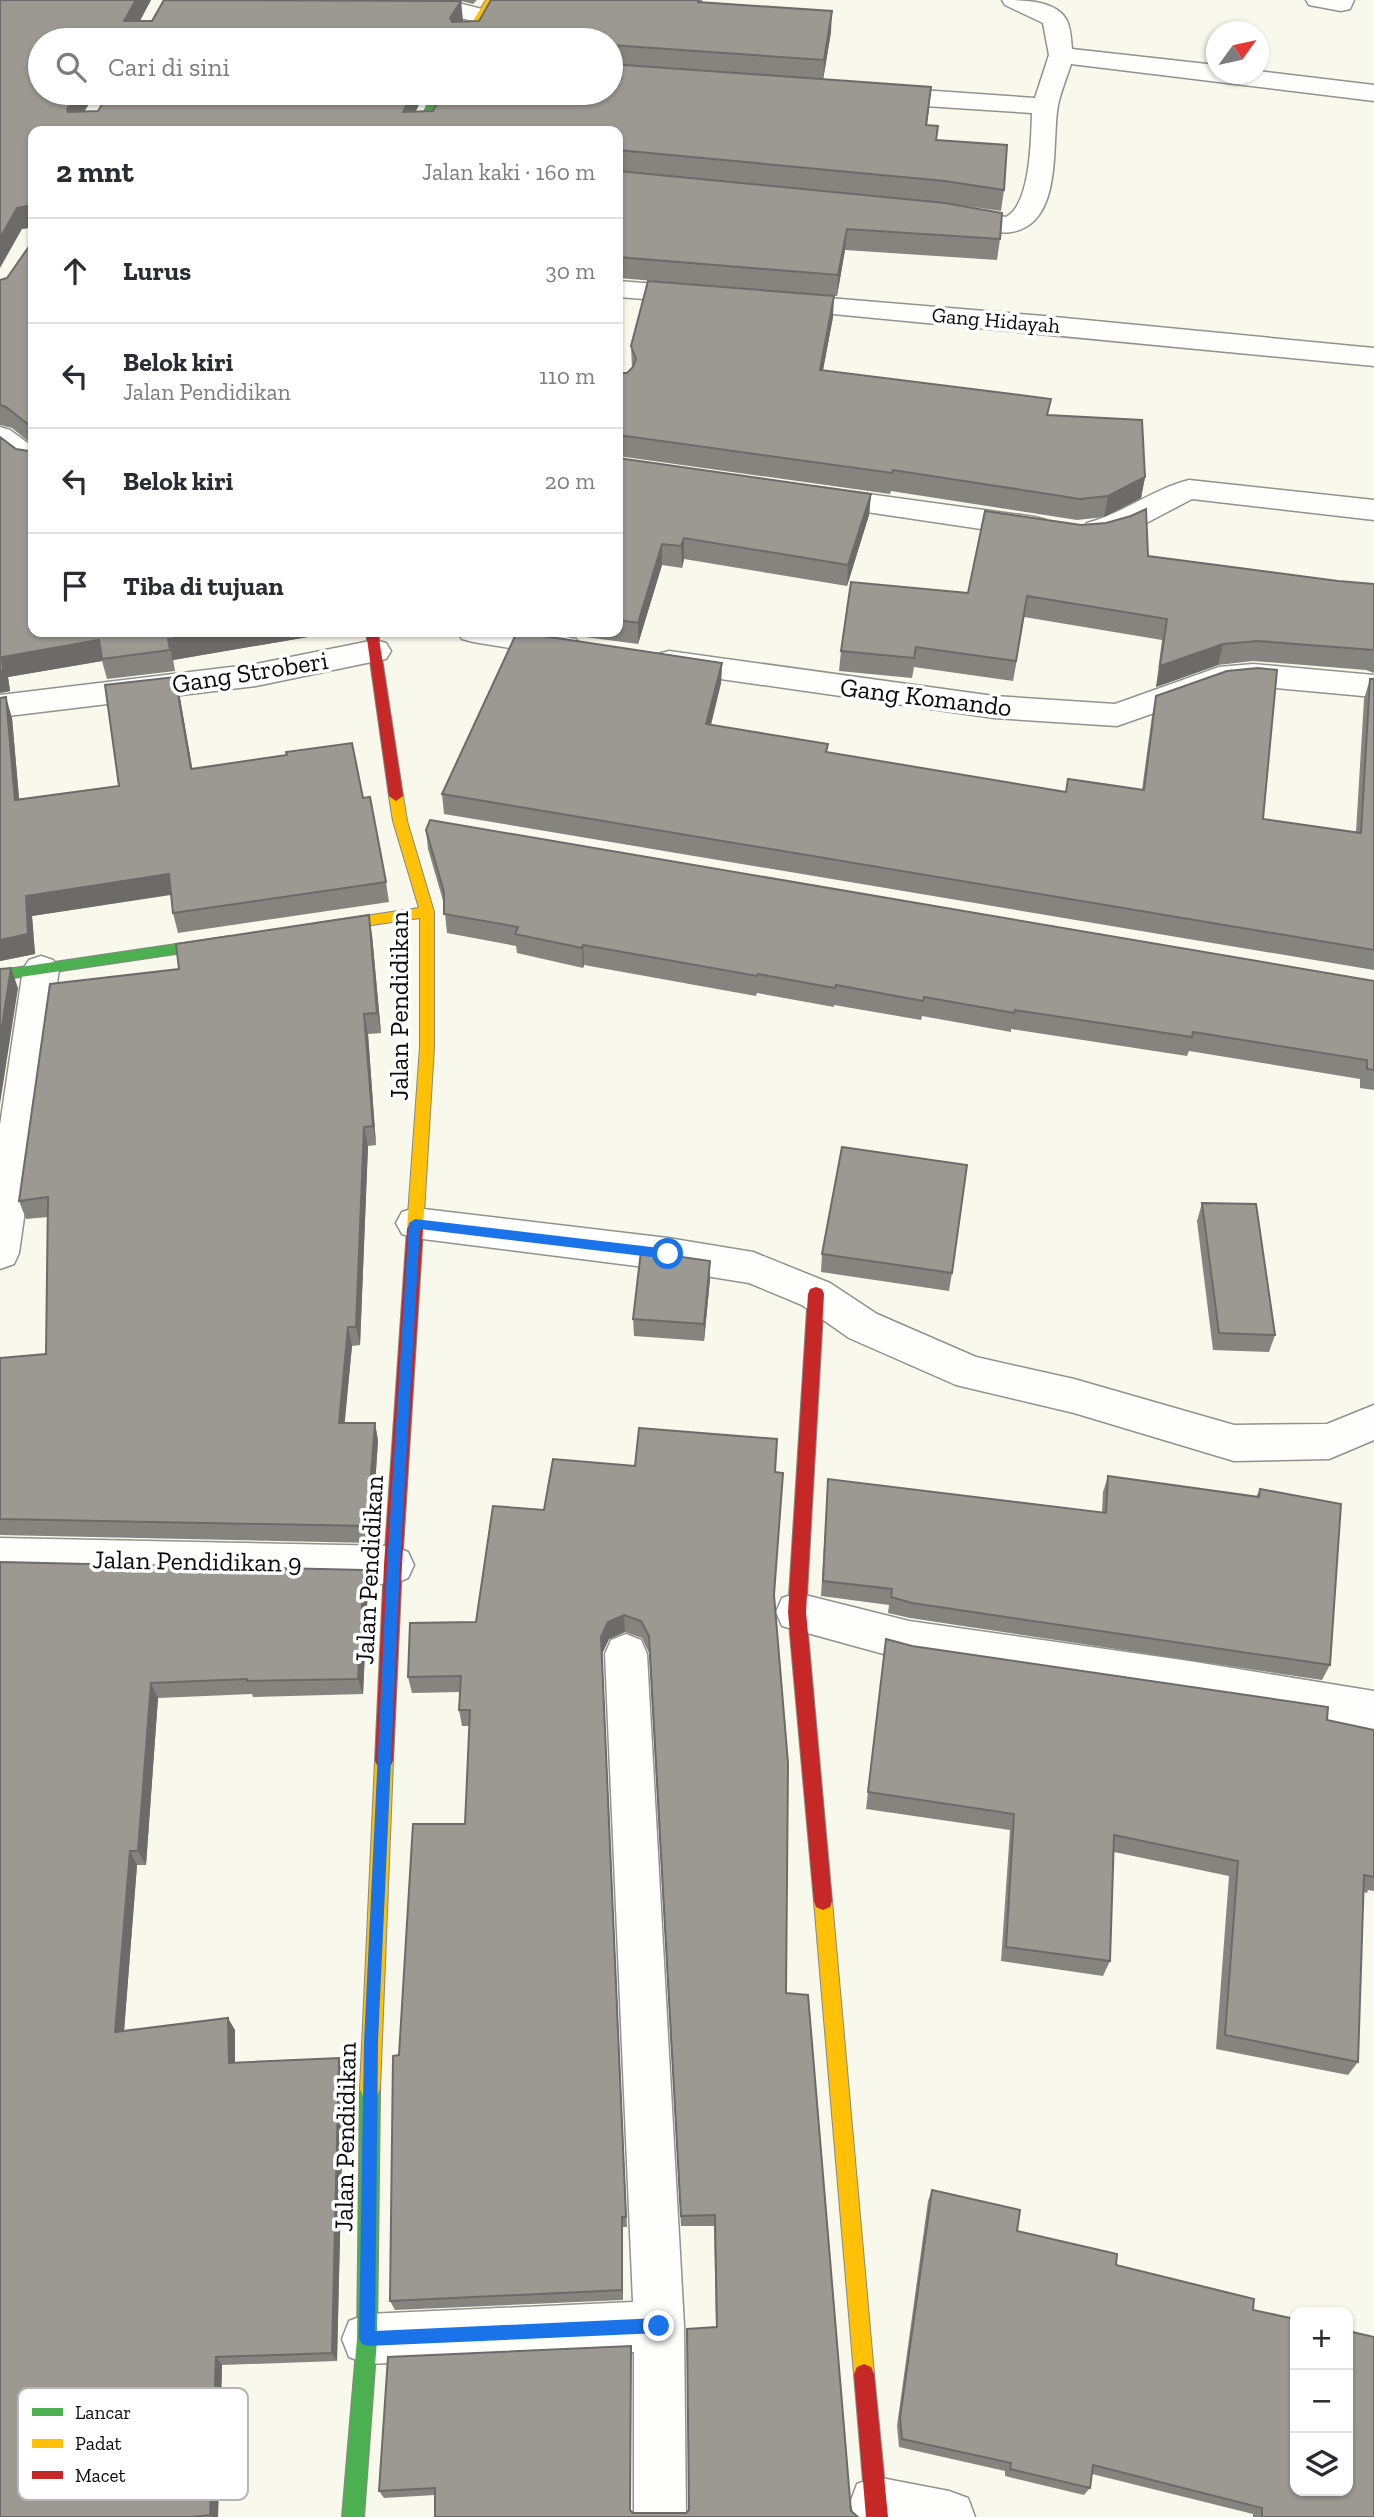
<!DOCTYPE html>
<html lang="id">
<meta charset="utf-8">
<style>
:root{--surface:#fff;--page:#f2f2f3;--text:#2b2b33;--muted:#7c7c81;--line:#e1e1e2}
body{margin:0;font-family:"Zilla Slab",serif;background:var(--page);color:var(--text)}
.controls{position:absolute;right:21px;bottom:21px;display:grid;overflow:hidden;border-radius:14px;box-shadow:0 2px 5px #0004}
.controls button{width:63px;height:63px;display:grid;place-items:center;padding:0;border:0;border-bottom:2px solid var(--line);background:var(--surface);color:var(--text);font:35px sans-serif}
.compass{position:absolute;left:1206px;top:21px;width:63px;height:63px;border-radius:50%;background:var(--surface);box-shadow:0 2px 5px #0004;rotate:57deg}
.stop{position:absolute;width:21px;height:21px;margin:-16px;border:5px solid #1a73e8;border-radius:50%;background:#fff}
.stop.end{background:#1a73e8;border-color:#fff;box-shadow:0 2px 7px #0008}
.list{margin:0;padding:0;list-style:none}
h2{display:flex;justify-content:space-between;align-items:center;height:91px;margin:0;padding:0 28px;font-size:30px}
h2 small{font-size:23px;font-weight:400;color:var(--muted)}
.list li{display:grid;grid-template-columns:46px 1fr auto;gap:21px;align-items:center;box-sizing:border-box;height:105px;padding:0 28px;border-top:2px solid var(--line)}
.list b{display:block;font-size:26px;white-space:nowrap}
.list p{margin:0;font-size:23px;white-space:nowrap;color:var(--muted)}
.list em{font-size:23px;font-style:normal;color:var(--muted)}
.icon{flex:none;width:38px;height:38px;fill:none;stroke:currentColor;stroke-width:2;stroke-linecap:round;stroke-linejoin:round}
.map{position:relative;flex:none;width:1374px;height:2517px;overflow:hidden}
.search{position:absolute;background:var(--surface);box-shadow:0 2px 5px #0004;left:28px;top:28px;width:595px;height:77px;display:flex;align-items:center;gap:18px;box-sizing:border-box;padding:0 24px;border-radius:38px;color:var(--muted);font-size:26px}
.panel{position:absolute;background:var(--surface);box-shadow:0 2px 5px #0004;left:28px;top:126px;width:595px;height:511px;border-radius:14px}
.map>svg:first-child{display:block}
</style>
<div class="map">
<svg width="1374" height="2517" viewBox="0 0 1374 2517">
<rect width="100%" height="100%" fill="#f9f8ed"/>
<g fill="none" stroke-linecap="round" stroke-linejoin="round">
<g stroke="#92918c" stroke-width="3">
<path id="street" d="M405 0H446L490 11 493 16 490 21 481 23 408 5Z
M1002 0C1022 0 1058 0 1067 21 1071 29 1071 40 1072 49L1216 65V74H1258V71L1374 85V101L1071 64C1067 77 1061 91 1058 105 1051 143 1064 224 1011 232 994 235 959 224 942 220L938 214 942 208 951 206 1006 217C1031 204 1031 138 1032 113L878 103 869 100 865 95 869 90 878 87 1035 98 1049 55 1043 23 1005 5Z
M1306 0H1354L1350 9 1341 11 1309 5Z
M618 281 696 287 706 289 710 295 706 301 696 303 618 297Z
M780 294 1044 316 1374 348V366L770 308 766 302 770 296Z
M0 427 10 430 33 447V470L23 468 0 450Z
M1189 480 1374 500V520L1192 499 1133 530 1098 540 1087 537 1083 530 1087 523C1124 513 1153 489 1189 480Z
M817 487 1035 517 1046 520 1050 527 1046 534 1035 537 806 503 802 496 806 489Z
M457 632H541L576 639 581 646 576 653 565 657 473 642 462 639Z
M375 640 386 643 391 651 386 659 256 686 0 717V695L256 664Z
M669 651 994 696 1115 704 1219 667 1253 664 1374 675V697L1253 686 1222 689 1117 726 994 718 658 670 653 662 658 654Z
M41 956 53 960 59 969 19 1253 14 1264 0 1269V1125L23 969 29 960Z
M415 1208 668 1238 753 1252 830 1283 877 1314 976 1357 1074 1379 1234 1425 1327 1424 1374 1405V1440L1329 1459 1234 1461 1074 1413 956 1385 849 1338 802 1305 749 1283 668 1270 415 1238 402 1234 396 1223 402 1212Z
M0 1538 393 1546 408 1552 414 1565 408 1578 393 1584 0 1576Z
M797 1593 909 1621 1189 1661 1374 1691V1731L1189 1701 909 1661 782 1626 776 1612 782 1598Z
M626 1634 641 1640 647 1654 684 2326 686 2517H634V2352L367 2364 349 2357 342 2339 349 2321 367 2314 633 2302 605 1654 611 1640Z
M876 2477 949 2491 968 2498 975 2517H855L850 2503 857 2484Z"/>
</g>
<g stroke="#888883" stroke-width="2">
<path id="fast" d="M433 93H443L425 131H415Z
M230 936 237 941 230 946 0 980V970Z
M370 2079 377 2082 380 2089 377 2339 364 2517H342L357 2339 360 2089 363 2082Z"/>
</g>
<g stroke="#888883" stroke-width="2">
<path id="slow" d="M486 0H496L471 40H461Z
M396 791 403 796 407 821 434 912V1047L423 1229 421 1233H409L407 1229 420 1047V918L317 933 310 928 317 923 419 908 393 821 389 796Z
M384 1753 390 1755 393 1761 380 2089 377 2096 370 2099 363 2096 360 2089 375 1761 378 1755Z
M823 1892 830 1895 832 1901 874 2374 871 2381 864 2384 857 2381 854 2374 814 1901 816 1895Z"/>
</g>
<g stroke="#888883" stroke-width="2">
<path id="jam" d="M366 632H378L403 796 396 801 389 796Z
M415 1223 421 1225 423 1229 402 1565 393 1761 390 1767 384 1769 378 1767 375 1761 384 1565 407 1229 409 1225Z
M816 1287 822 1289 824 1294 806 1612 832 1901 830 1907 823 1910 816 1907 814 1901 788 1612 808 1294 810 1289Z
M864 2364 871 2367 874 2374 888 2517H866L854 2374 857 2367Z"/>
</g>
<use href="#street" fill="#fefefc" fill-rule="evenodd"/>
<use href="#fast" fill="#4caf50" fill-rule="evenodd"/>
<use href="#slow" fill="#ffc107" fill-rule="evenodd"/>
<use href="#jam" fill="#c62828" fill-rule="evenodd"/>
</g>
<path fill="#86847e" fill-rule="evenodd" d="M0 0H151L140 21H152L164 0H477L473 4 461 1 462 21H479L491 0H702V2L831 32 823 80 929 108 927 125 936 140 1004 190 1001 211 945 203 1000 239 997 260 845 250 837 296 618 278V131H33L337 632 173 660 175 671 107 679 102 661 8 677 10 691 0 693V437L16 449 29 451V442L12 428 0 425V280L7 278 30 245V228L22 229ZM40 40H611V93L433 111 84 112 96 93Z
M833 317 823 370 1049 415 1145 477 1141 498 1104 517 1077 520 891 491 890 494 618 456V373H627L632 368 631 346Z
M618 458 871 494 869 515 847 586 684 559 682 568 662 565 638 644 547 632H618Z
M1148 556 1338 581 1374 584V673L1366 670 1253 661 1218 665 1156 687 1162 640 1024 617 1013 681 914 667 912 678 839 671 841 651 968 593Z
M722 663 721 683 711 725 828 752 1066 792 1142 790 1152 716 1156 696 1263 819 1356 832 1364 699 1370 679H1374V970L444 814 442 794Z
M0 698 12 718 19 799 119 786 180 698 192 769 363 798 386 882 389 902 178 933 173 913 171 895 32 916 35 954 0 961Z
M426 830 1374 981V1090L1360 1088V1079L1189 1051 1187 1056 1011 1029V1032L922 1016 921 1020 834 1005V1007L757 993 756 996 584 965 583 968 517 953 516 946 447 933 444 904 428 849Z
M372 935 381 1033 368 1034 376 1145 368 1146 360 1345 352 1346 344 1423H375L378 1441 371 1543 0 1535V1358L46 1354 48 1217 26 1219 19 1201 179 969Z
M1202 1203 1275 1335 1269 1352 1213 1350 1197 1221Z
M822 1254 952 1273 949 1291 821 1272Z
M710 1261V1279L704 1341 634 1336 633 1319Z
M635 1466 775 1472 774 1595 786 1993 851 2511 435 2517V2495L384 2498 379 2491 631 2346V2511L633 2513H686L689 2510 716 2327 714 2226H681L649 1653 642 1638 625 1632 609 1639 602 1654 627 2227H623V2300L395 2310 390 2301 399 2055 465 1824 470 1726H462L459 1710 460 1692 412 1693 408 1677 476 1622 544 1510Z
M1108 1476 1256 1497 1260 1489 1330 1665 1322 1680 910 1618 888 1613 889 1605 821 1596 828 1479 1102 1513 1103 1492Z
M0 1562 368 1586 363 1694 253 1697 252 1694 158 1698 146 1865H137L124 2031 235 2030V2063L344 2070 337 2361 222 2365 218 2517H0Z
M886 1639 912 1646 1327 1720 1374 1730V1891L1368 1890 1367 1893 1363 1892 1358 2062 1348 2075 1216 2049 1229 1876 1114 1852 1110 1961 1103 1976 1001 1961 1010 1830 866 1809Z
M932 2190 1017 2231 1116 2265 1253 2310 1374 2517H1253V2514L1092 2474 1090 2488 1084 2495 1005 2476V2471L899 2447 897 2426 928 2201Z"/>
<path fill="#6d6b67" d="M136 0H151L129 40 124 21Z
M461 1 463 21 452 39 450 18Z
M832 11 831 32 823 80 824 60Z
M78 93H96L72 130 67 109Z
M413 93H425L406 131 403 112Z
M27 206 32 227 22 229 0 268V238L17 208Z
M847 229 845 250 837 296 838 275Z
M834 296 833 317 819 391 820 370Z
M1145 477 1141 498 1104 517 1108 496Z
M871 494 869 515 847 586 848 565Z
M684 538V559L682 568 681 546Z
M662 544V565L638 644V623Z
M1027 596 1024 617 1013 681 1016 661Z
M209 632H337L173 660 175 671 168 639Z
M99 640 102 661 8 677 10 691 0 693V671L2 657Z
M1223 644 1218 665 1156 687 1160 666Z
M722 663 721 683 706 744V724Z
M175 677 180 698 196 789 191 769Z
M6 697 12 718 21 820 15 800Z
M169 874 174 894 32 916 35 954 0 961V940L26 896Z
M369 915 372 935 381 1033 377 1013Z
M583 945 584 965 583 968 582 948Z
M11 968 18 988 0 1104V1039Z
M364 1014 368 1034 376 1145 373 1126Z
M364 1127 368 1146 360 1345 356 1327Z
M710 1261V1279L704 1341V1324Z
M348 1327 352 1346 343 1441 339 1423Z
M375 1423 378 1441 371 1543 367 1526Z
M364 1570 368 1586 363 1694 358 1679Z
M624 1615 625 1632 609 1639 602 1654 627 2227 601 1637 608 1622Z
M151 1683 158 1698 146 1865 138 1851Z
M130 1851 137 1865 123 2044 115 2032Z
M228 2018 235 2030V2075L229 2063Z
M339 2058 344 2070 337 2361 332 2353Z
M622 2217 623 2227V2300L622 2290Z
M631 2346V2517L630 2510Z
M216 2357 222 2365 218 2517H212L210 2515Z"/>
<path fill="#9c9993" stroke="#6d6b67" stroke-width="2" d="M0 0H136L124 21H152L164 0 461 1 450 18 452 22 479 21 491 0H698V2L832 11 824 60 611 45V40H40V93H78L67 109 68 112 98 111 109 93H413L403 112 433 111 442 93H611V64L931 87 926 125 938 126 936 140 1007 145 1004 190 945 181 618 150V131H33V632H209L168 639 170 650 102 659 99 640 2 657 3 670 0 671V437L16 449 29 451 30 426 6 407 0 405V280L7 278 30 245 31 209 27 206 17 208 0 238Z
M618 171 945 203 1002 213 1000 239 847 229 838 275 618 257Z
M648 281 834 296 820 370 1051 399 1047 415 1142 420 1145 477 1108 496 1080 499 893 470 892 473 618 435V373H627L633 367 636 359 631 346Z
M618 458 871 494 848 565 684 538 681 546 662 544 638 623 618 620Z
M1146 509 1148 556 1338 581 1374 584V650L1258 641 1223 644 1160 666 1167 619 1027 596 1016 661 916 647 914 658 841 651 851 582 968 593 985 511 1081 525 1106 523 1131 516Z
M517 632 722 663 706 724 828 744 826 752 1066 792 1068 779 1144 790 1156 696 1227 671 1258 668 1277 670 1263 819 1361 833 1370 679H1374V950L442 794Z
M175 677 191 769 287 755 286 752 352 743 363 798 370 797 386 882 173 913 169 874 26 896 28 934 0 940V698L6 697 15 800 119 786 105 685Z
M430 820 1374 981V1070L1367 1069V1060L1193 1032 1192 1037 1015 1010 1014 1013 924 997 923 1001 836 985 835 988 758 974 757 976 583 945 582 948 515 934 518 927 444 914V892L426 830Z
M369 915 377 1013 364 1014 373 1126 364 1127 356 1327H348L339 1423H375L367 1526 0 1519V1358L46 1354 48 1197 19 1201 50 984 179 969 176 944Z
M11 968 0 1039V969Z
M842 1147 967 1165 952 1273 822 1254Z
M1202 1203 1256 1204 1275 1335 1219 1333Z
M641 1251 710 1261 704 1324 633 1319Z
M639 1428 777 1439 775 1472 783 1473 774 1595 788 1763 786 1993 808 1995 851 2511 858 2517H435V2488L379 2491 388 2357 631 2346 630 2510 633 2513H686L689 2510 687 2329 717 2327 715 2215 681 2216 649 1636 641 1621 624 1615 608 1622 601 1637 626 2217H622V2290L390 2301 393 2056 399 2055 413 1824H465L470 1710H459L461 1676 408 1677 410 1623 476 1622 493 1506 544 1510 553 1459 635 1466Z
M1108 1476 1259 1497 1260 1489 1341 1504 1330 1665 912 1603 891 1597 892 1589 823 1581 828 1479 1106 1513Z
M0 1562 364 1570 358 1679 247 1681V1679L151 1683 138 1851H130L115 2032 228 2018 229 2063 339 2058 332 2353 216 2357 210 2515 191 2517H0Z
M886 1639 912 1646 1328 1707 1327 1720 1374 1730V1877L1364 1875 1358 2062 1225 2035 1238 1861 1114 1835 1110 1961 1006 1947 1014 1814 868 1792Z
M932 2190 1020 2210 1017 2231 1117 2254 1116 2265 1254 2299 1253 2310 1295 2319V2491H1348V2331L1374 2337V2517H1262V2508L1093 2465 1090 2488 1010 2469 1011 2463 902 2439 900 2418Z"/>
<path fill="#1a73e8" d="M415 1219 668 1249 673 1254 668 1259 420 1229 400 1565 378 2042 375 2331 659 2318 665 2320 667 2326 665 2331 659 2333 367 2346 362 2344 359 2339 364 2042 387 1565 409 1223Z"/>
<g text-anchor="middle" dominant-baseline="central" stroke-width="7" stroke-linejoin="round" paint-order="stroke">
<g font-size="21" fill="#0a0a0a" stroke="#fff">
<text transform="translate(996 320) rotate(5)">Gang Hidayah</text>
</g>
<g font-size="26" fill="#0a0a0a" stroke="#fff">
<text transform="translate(250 672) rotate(-9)">Gang Stroberi</text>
<text transform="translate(926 697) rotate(7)">Gang Komando</text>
<text transform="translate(399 1006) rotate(-90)">Jalan Pendidikan</text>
<text transform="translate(197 1561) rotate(1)">Jalan Pendidikan 9</text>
<text transform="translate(369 1570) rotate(-87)">Jalan Pendidikan</text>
<text transform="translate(345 2137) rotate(-89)">Jalan Pendidikan</text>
</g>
</g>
<rect x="18" y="2388" width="230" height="112" rx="10" fill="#fff" stroke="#b6b6b6" stroke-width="2"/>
<rect x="32" y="2408" width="31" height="8" fill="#4caf50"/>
<rect x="32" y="2439" width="31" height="9" fill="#ffc107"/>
<rect x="32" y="2471" width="31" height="8" fill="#c62828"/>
<g font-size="19" fill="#0a0a0a">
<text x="75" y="2419">Lancar</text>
<text x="75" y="2450">Padat</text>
<text x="75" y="2482">Macet</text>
</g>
</svg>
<div class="controls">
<button>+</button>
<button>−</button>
<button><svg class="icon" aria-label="layers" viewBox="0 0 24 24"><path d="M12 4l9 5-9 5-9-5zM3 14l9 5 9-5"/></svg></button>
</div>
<svg class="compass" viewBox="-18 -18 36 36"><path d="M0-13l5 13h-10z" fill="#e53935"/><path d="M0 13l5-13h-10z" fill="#7c7c81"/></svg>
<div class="stop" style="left:668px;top:1254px"></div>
<div class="stop end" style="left:659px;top:2326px"></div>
<div class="search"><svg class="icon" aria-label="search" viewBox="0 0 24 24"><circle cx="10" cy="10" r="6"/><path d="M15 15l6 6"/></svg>Cari di sini</div>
<section class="panel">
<h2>2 mnt<small>Jalan kaki · 160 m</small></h2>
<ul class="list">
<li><svg class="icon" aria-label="ahead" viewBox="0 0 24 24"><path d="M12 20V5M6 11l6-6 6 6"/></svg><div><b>Lurus</b></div><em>30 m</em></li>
<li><svg class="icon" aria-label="left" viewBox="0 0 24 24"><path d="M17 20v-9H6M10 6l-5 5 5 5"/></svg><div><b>Belok kiri</b><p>Jalan Pendidikan</p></div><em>110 m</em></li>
<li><svg class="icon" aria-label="left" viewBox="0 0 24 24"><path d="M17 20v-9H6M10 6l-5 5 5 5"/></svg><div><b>Belok kiri</b></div><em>20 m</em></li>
<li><svg class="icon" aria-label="arrive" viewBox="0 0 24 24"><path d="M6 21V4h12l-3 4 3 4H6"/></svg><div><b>Tiba di tujuan</b></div></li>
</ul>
</section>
</div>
